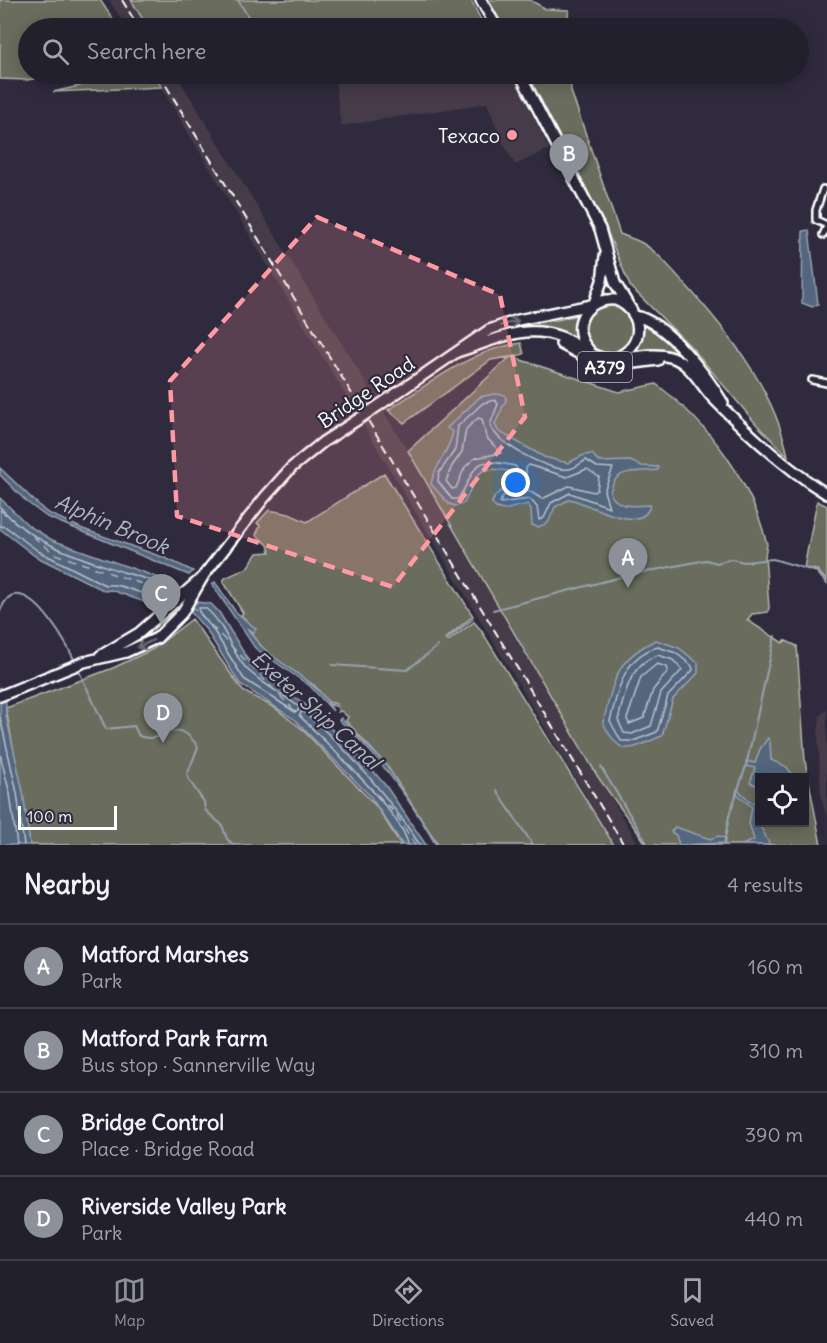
<!DOCTYPE html>
<meta charset="utf-8">
<style>
:root{--surface:#23202e;--page:#2f2d3a;--text:#f1f3f6;--muted:#a3a3aa;--line:#403e4a;--accent:#8c9099}
body{margin:0;font-family:Delius,sans-serif;background:var(--page);color:var(--text)}
.controls{position:absolute;right:18px;bottom:18px;display:grid;overflow:hidden;border-radius:0px;box-shadow:0 3px 15px #0003}
.controls button{width:54px;height:54px;display:grid;place-items:center;padding:0;border:0;border-bottom:2px solid var(--line);background:var(--surface);color:var(--text);font:30px sans-serif}
.scale{position:absolute;left:18px;bottom:15px;width:99px;box-sizing:border-box;padding-left:6px;border:3px solid #fff;border-top:0;font-size:16px;line-height:21px;white-space:nowrap;color:#fff;-webkit-text-stroke:4px #2f2a3d;paint-order:stroke}
.you{position:absolute;left:516px;top:483px;width:21px;height:21px;margin:-15px;border:4px solid #fff;border-radius:50%;background:#1a73e8;box-shadow:0 0 0 9px #1a73e833}
.badge{display:grid;place-items:center;width:39px;height:39px;border-radius:50%;background:var(--accent);color:#fff;font-size:20px;font-weight:700}
.pin{position:absolute;translate:-50% -50px;filter:drop-shadow(0 2px 3px #0008)}
.pin::after{content:'';position:absolute;top:32px;width:21px;height:18px;background:inherit;clip-path:polygon(0 0,100% 0,50% 100%)}
.list{margin:0;padding:0;list-style:none}
h2{display:flex;justify-content:space-between;align-items:center;height:78px;margin:0;padding:0 24px;font-size:26px}
h2 small{font-size:20px;font-weight:400;color:var(--muted)}
.list li{display:grid;grid-template-columns:39px 1fr auto;gap:18px;align-items:center;box-sizing:border-box;height:84px;padding:0 24px;border-top:2px solid var(--line)}
.list b{display:block;font-size:22px;white-space:nowrap}
.list p{margin:0;font-size:20px;white-space:nowrap;color:var(--muted)}
.list em{font-size:20px;font-style:normal;color:var(--muted)}
.icon{flex:none;width:33px;height:33px;fill:none;stroke:currentColor;stroke-width:2;stroke-linecap:round;stroke-linejoin:round}
.map{position:relative;flex:none;width:827px;height:845px;overflow:hidden}
.search{position:absolute;background:var(--surface);box-shadow:0 3px 15px #0003;left:18px;right:18px;top:18px;height:66px;display:flex;align-items:center;gap:15px;box-sizing:border-box;padding:0 21px;border-radius:33px;color:var(--muted);font-size:22px}
.sheet{height:414px;background:var(--surface)}
nav{display:flex;justify-content:space-around;align-items:center;box-sizing:border-box;height:84px;border-top:2px solid var(--line);background:var(--surface);font-size:16px;color:var(--muted)}
nav a{display:grid;justify-items:center;gap:3px}
nav .on{color:var(--accent)}
.map>svg:first-child{display:block}
</style>
<div class="map">
<svg width="827" height="845" viewBox="0 0 827 845">
<rect width="100%" height="100%" fill="#2f2a3d"/>
<filter id="ink" filterUnits="userSpaceOnUse"><feTurbulence type="fractalNoise" baseFrequency=".0167" numOctaves="2"/><feDisplacementMap in="SourceGraphic" scale="12" xChannelSelector="R" yChannelSelector="G"/><feConvolveMatrix kernelMatrix="1 2 1 2 8 2 1 2 1" color-interpolation-filters="sRGB"/></filter>
<g filter="url(#ink)">
<path fill="#443a4a" d="M109 0H131L148 28H127Z
M153 74H176L182 84 408 451 639 845H615Z
M334 74H513L549 149 515 165 501 139 487 103 341 126Z
M827 709V819L821 796 818 735 820 716Z"/>
<path fill="#6b6c5d" stroke="#b5b6ae" stroke-width="1.5" fill-rule="evenodd" d="M0 0H100L119 28H28V74H61L27 80 0 79Z
M131 0H471L482 22 451 28H148Z
M488 0H530L546 9 569 10 566 28H504Z
M132 74H153L162 87 53 92Z
M528 74H570L571 91 620 234C627 237 635 239 642 243 658 252 672 270 685 284 730 334 774 389 788 456L757 425 693 349 630 286 605 226Z
M584 330a25 25 0 1 1 50 0a25 25 0 1 1-50 0Z
M578 315 575 341 525 328 514 329 513 325 557 320Z
M643 323 658 331 680 356 679 358 634 353 641 339Z
M521 343 524 354 512 357 619 392 656 384C709 424 751 480 767 544L765 556 769 607 768 612 752 614 747 620 783 643 784 640 797 646 805 761 821 845H647L598 777 408 451 510 357 491 360 404 423 388 410C429 384 472 349 521 343ZM760 778H804V822H760Z
M384 473 473 616 445 639 448 641 474 622 481 630 614 845H438L387 766 346 721 348 717 341 711 338 712 337 704 328 702 315 686 267 654 247 627 249 623 241 615 243 613 223 581 225 578 247 568 257 553 270 552 268 545 256 535 260 526 257 523 269 510 289 514 307 522Z
M817 501 827 506V581L817 570 804 568Z
M192 619 243 691 275 708 302 729 377 807 401 845H30L6 708 113 668 153 649Z"/>
<path fill="#52667e" stroke="#97a3b2" stroke-width="1.5" d="M809 230 818 304 812 307 802 303 803 231Z
M494 394 505 395 506 400 495 424 498 431 544 457 568 463 584 455 592 454 599 462 630 461 642 466 658 467V470C637 473 614 466 610 493 617 509 635 506 650 505 643 537 586 502 570 499L555 507 548 523 538 527 532 525 531 509 528 504 503 510 496 508 492 503C495 493 501 491 509 487L515 475 513 472C475 464 479 472 464 503L457 506 449 504 431 484C435 464 449 452 453 432L447 428 480 397Z
M0 468 46 512 83 529 165 558 193 571 189 575 47 517 28 503 0 475Z
M0 498 29 526 52 540 148 574 175 585 197 602 211 604 219 612 250 663 311 709 368 765 386 786 426 845H403L370 796 294 719 240 684 207 631 190 611 180 604H150L111 590 105 591 35 556 0 529Z
M215 582 235 611 256 629 254 632 248 629C269 665 314 673 333 711L310 686 255 648 212 584Z
M656 640 679 648 698 663V673L673 699 662 736C629 749 621 760 603 722 615 680 614 660 656 640Z
M0 687 6 703V715L23 792 30 845H0Z
M341 718 387 766 438 845H436C410 799 379 756 339 720Z
M768 738 770 741 771 760 787 767 794 777 760 778 759 784 756 785 750 783 755 768 746 766V761L755 763 760 749Z
M737 789 751 802 759 805 760 826 770 845H742L754 840 749 823 752 807 736 793Z
M675 827 710 839 718 836 725 838 724 843 679 845 676 835 671 832Z"/>
<g fill="none" stroke-linecap="round" stroke-linejoin="round">
<path stroke="#bac2cb" stroke-width="1.5" d="M495 400 498 404 490 425C495 443 550 472 569 469 575 468 581 463 586 460L597 467 613 468 604 491 609 507 570 493 551 503 544 518 539 520 537 507 530 499 500 503 502 497 517 486 520 474 515 466C469 455 479 467 458 499H452L438 481 439 473 455 450 458 426 483 403Z
M478 418 482 419 486 437 501 453 475 458 465 467 456 488 452 489 446 481 452 466 462 452 466 429Z
M529 465 567 477 587 469 599 477 597 490 594 492 569 486 542 499 526 489V468Z
M0 507C32 544 78 557 123 572 138 577 164 582 174 595
M0 526 6 527 38 551 105 585C123 582 145 599 169 598
M199 608H205C225 623 229 648 245 667 258 682 283 694 299 707L298 711 295 712 244 679 212 628 199 612Z
M658 647 676 653 692 666 693 670 668 696 657 732 633 741H621L610 721C618 691 623 656 658 647Z
M658 655 673 660 682 670 661 693 651 726 632 734 624 733 618 720C625 694 629 664 658 655Z
M657 664 667 667 668 671 653 690 644 718 629 724 627 719 641 677Z
M0 717 17 793 24 845
M0 754 10 794 17 845
M408 845C405 816 323 740 300 716L301 712H304C350 751 387 795 420 845"/>
<path stroke="#97a3b2" stroke-width="2" d="M238 0 255 28
M493 610 629 575 706 560 717 563 731 559 744 562 773 559 817 572 827 584
M0 611C3 605 5 599 11 596 35 586 69 647 76 664
M446 640 473 619
M332 665 407 670 438 646
M78 669 106 729 134 726 139 736C166 746 175 712 198 747L187 775 189 780 204 802 205 810 222 825 227 839 234 845
M327 704 336 706
M601 767 648 845
M497 791 533 845
M724 845 729 816 746 766 775 636"/>
<path stroke="#b1bac5" stroke-width="1.5" stroke-dasharray="8 6" stroke-linecap="butt" d="M0 510 55 554 177 596
M191 605 396 814 415 845"/>
<g stroke="#fff" stroke-width="10">
<path id="street" d="M823 189 816 210V220L827 225
M823 235 827 226
M812 380 827 383"/>
</g>
<g stroke="#fff" stroke-width="14">
<path id="primary" d="M481 0 497 28
M520 74 600 229 615 283 632 311
M594 303 602 281 605 256
M635 316C667 322 707 376 723 403
M561 344 604 367 658 360
M589 350C567 327 587 296 616 300 642 311 646 342 620 356
M460 351C495 340 525 323 561 337 575 343 588 354 602 358 624 363 647 350 670 357 690 362 699 383 712 397 747 433 785 468 827 494
M378 406 489 330 518 320 591 305
M100 656 139 633 203 577
M0 696 84 662 126 652 157 638 182 613 204 575 265 497 291 468 323 442 357 420"/>
</g>
<use href="#street" stroke="#2f2a3d" stroke-width="5"/>
<use href="#primary" stroke="#2f2a3d" stroke-width="9"/>
<path stroke="#fff" stroke-width="2" stroke-dasharray="9 4.5" stroke-linecap="butt" d="M122 0 139 28
M159 74 624 845"/>
<g stroke="#fff" stroke-width="14" stroke-linecap="butt">
<path id="primary-bridge" d="M357 420 378 406"/>
</g>
<use href="#primary-bridge" stroke="#2f2a3d" stroke-width="9"/>
</g>
<defs><path id="oneway-shaft" d="M-6 0H5M1.5-3L5.5 0L1.5 3" fill="none" stroke-width="1.6" stroke-linecap="round" stroke-linejoin="round" transform="scale(1.5)"/></defs>
<g stroke="#6d6a77">
<use href="#oneway-shaft" transform="translate(510 323) rotate(-16)"/>
<use href="#oneway-shaft" transform="translate(145 644) rotate(155)"/>
</g>
</g>
<path fill="#ff9aa2" fill-opacity="0.2" stroke="#ff9aa2" stroke-width="4.5" stroke-dasharray="12 8" stroke-linejoin="round" d="M317 217 500 295 525 417 393 587 177 516 170 381Z"/>
<circle fill="#ff9aa2" stroke="#2f2a3d" stroke-width="2" cx="512" cy="135" r="6"/>
<g text-anchor="middle" dominant-baseline="central" stroke-width="4.5" stroke-linejoin="round" paint-order="stroke">
<rect fill="#2f2a3d" stroke="#c1bfc5" stroke-width="1.5" x="578" y="352" width="54" height="30" rx="4.5"/>
<g font-size="18" font-weight="bold" fill="#fff">
<text x="605" y="367">A379</text>
</g>
<g font-size="20" fill="#fff" stroke="#2f2a3d" text-anchor="end">
<text x="500" y="135">Texaco</text>
</g>
<g font-size="20" fill="#fff" stroke="#2f2a3d">
<text transform="translate(366 392) rotate(-34)">Bridge Road</text>
</g>
<g font-size="21" font-style="italic" fill="#b1bac5" stroke="#2f2a3d">
<text transform="translate(112 524) rotate(23)">Alphin Brook</text>
<text transform="translate(316 710) rotate(42)">Exeter Ship Canal</text>
</g>
</g>
</svg>
<div class="controls">
<button><svg class="icon" aria-label="locate" viewBox="0 0 24 24"><circle cx="12" cy="12" r="6"/><path d="M12 2v4M12 18v4M2 12h4M18 12h4"/></svg></button>
</div>
<div class="scale">100 m</div>
<div class="you"></div>
<div class="pin badge" style="left:628px;top:588px">A</div>
<div class="pin badge" style="left:569px;top:184px">B</div>
<div class="pin badge" style="left:161px;top:624px">C</div>
<div class="pin badge" style="left:163px;top:743px">D</div>
<div class="search"><svg class="icon" aria-label="search" viewBox="0 0 24 24"><circle cx="10" cy="10" r="6"/><path d="M15 15l6 6"/></svg>Search here</div>
</div>
<section class="sheet">
<h2>Nearby<small>4 results</small></h2>
<ul class="list">
<li><span class="badge">A</span><div><b>Matford Marshes</b><p>Park</p></div><em>160 m</em></li>
<li><span class="badge">B</span><div><b>Matford Park Farm</b><p>Bus stop · Sannerville Way</p></div><em>310 m</em></li>
<li><span class="badge">C</span><div><b>Bridge Control</b><p>Place · Bridge Road</p></div><em>390 m</em></li>
<li><span class="badge">D</span><div><b>Riverside Valley Park</b><p>Park</p></div><em>440 m</em></li>
</ul>
</section>
<nav>
<a class="on"><svg class="icon" aria-label="map" viewBox="0 0 24 24"><path d="M3 6l6-2 6 2 6-2v14l-6 2-6-2-6 2zM9 4v14M15 6v14"/></svg>Map</a>
<a><svg class="icon" aria-label="directions" viewBox="0 0 24 24"><path d="M12 3l9 9-9 9-9-9zM9 14v-3h6M13 9l2 2-2 2"/></svg>Directions</a>
<a><svg class="icon" aria-label="saved" viewBox="0 0 24 24"><path d="M7 4h10v16l-5-4-5 4z"/></svg>Saved</a>
</nav>
